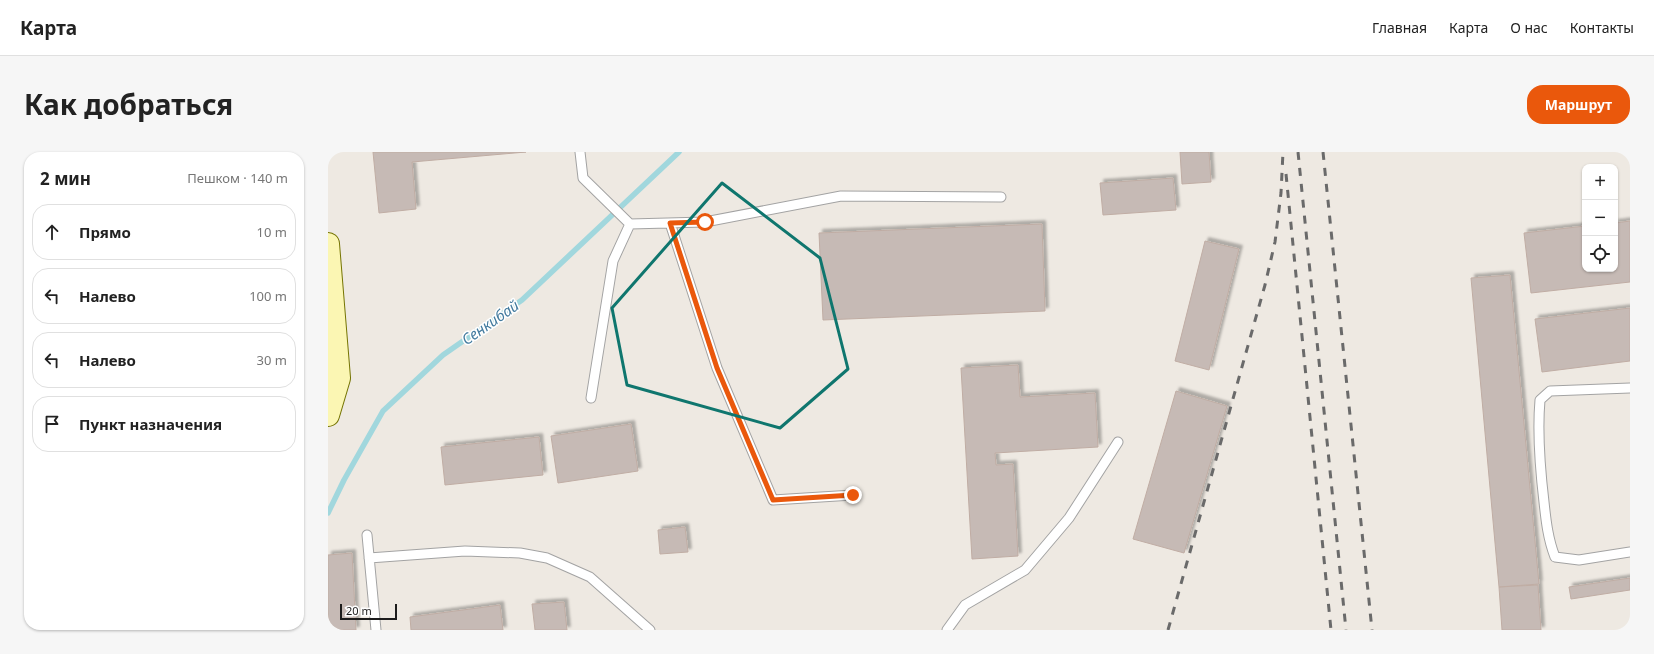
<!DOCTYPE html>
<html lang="ru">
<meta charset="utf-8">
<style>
:root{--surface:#fff;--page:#f6f6f6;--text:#222;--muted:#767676;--line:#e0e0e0;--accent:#ea580c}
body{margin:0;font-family:"Noto Sans",sans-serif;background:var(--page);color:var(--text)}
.controls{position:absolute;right:12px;top:12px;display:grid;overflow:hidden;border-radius:8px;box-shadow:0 1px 3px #0004}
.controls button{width:36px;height:36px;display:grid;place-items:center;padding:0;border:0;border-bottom:1px solid var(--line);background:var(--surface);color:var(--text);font:20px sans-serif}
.scale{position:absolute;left:12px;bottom:10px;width:57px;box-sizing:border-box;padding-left:4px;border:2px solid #1c1c1c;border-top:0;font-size:11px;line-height:14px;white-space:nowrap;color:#1c1c1c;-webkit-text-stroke:3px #fff;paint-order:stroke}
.stop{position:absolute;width:12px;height:12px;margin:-9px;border:3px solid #ea580c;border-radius:50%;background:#fff}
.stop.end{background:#ea580c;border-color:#fff;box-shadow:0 1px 4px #0008}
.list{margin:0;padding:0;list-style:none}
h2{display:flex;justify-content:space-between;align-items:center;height:52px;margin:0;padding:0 16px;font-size:17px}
h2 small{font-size:13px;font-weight:400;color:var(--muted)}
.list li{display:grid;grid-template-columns:26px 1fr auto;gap:12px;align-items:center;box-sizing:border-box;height:56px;margin:0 8px 8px;padding:0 8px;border:1px solid var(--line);border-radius:16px}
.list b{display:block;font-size:15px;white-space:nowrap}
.list em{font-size:13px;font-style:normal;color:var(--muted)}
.icon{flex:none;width:22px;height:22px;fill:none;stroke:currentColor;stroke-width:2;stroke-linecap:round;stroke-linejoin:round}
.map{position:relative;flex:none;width:1302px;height:478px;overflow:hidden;border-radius:16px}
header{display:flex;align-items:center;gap:24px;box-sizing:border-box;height:56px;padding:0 20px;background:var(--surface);border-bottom:1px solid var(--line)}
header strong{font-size:19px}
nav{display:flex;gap:22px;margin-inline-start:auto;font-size:14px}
.intro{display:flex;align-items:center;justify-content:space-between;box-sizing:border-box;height:96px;padding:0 24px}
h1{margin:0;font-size:28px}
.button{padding:10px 18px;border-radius:16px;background:var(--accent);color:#fff;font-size:14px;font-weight:700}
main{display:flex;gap:24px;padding:0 24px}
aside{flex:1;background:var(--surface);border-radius:16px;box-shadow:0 1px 3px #0004}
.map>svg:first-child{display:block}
</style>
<header>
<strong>Карта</strong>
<nav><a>Главная</a><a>Карта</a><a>О нас</a><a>Контакты</a></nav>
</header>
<div class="intro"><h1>Как добраться</h1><a class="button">Маршрут</a></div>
<main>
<aside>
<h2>2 мин<small>Пешком · 140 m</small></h2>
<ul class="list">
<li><svg class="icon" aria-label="ahead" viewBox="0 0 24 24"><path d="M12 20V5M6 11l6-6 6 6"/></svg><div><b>Прямо</b></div><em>10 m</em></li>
<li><svg class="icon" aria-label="left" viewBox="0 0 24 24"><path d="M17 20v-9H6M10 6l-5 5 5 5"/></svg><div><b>Налево</b></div><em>100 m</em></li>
<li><svg class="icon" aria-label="left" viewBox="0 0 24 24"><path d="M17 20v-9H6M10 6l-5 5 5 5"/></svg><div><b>Налево</b></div><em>30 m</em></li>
<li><svg class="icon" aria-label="arrive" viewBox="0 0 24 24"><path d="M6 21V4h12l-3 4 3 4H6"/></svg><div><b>Пункт назначения</b></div></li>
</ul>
</aside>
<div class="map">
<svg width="1302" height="478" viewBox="0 0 1302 478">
<defs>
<filter id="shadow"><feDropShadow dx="3.5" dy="-3.5" stdDeviation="1" flood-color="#0004"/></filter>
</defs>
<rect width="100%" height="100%" fill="#eee9e2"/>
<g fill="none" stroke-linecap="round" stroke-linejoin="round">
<path stroke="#a1d7dd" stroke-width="5.5" d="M0 361 16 328 55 259 115 203 194 148 351 0"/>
</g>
<path fill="#c6bab5" stroke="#c0ada4" filter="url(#shadow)" d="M45 0H198L84 10 88 57 51 61Z
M852 0H881L883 30 854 32Z
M845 26 848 58 775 63 772 31Z
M1302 69V130L1203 141 1196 81 1257 74V117H1287V71Z
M714 72 717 159 495 168 491 81Z
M877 89 911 97 881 218 847 209Z
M1182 123 1211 432 1171 435 1143 126Z
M1302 156V209L1214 220 1207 167Z
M690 213 692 245 767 241 770 295 667 301 668 313 685 312 690 404 644 407 633 216Z
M848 239 899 254 856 401 805 387Z
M303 272 310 319 230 331 223 284Z
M211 285 215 323 117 333 113 295Z
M357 375 360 400 332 402 330 378Z
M24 401 28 478H0V403Z
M1302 426V438L1243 447 1241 435Z
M1210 433 1213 478H1174L1171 435Z
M236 450 239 478H207L204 452Z
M172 453 175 478H83L82 465Z"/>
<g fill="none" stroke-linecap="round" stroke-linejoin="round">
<g stroke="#a3a3a3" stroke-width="11">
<path id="lane" d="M252 0 255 26 302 72 285 109 263 246
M342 71 389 216 445 348 525 343
M302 72 377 70 513 44 673 45
M1302 236 1222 239 1212 248C1209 282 1212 316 1216 350 1218 369 1220 387 1227 405L1251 408 1302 400
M39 383 48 478
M41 406 137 399 192 401 219 406 262 425 322 478
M619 478 637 453 697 418 741 366 790 290"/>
</g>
<g stroke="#757402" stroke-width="24">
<path id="secondary" d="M0 92 11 226 0 263"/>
</g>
<use href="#lane" stroke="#fff" stroke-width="9"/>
<use href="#secondary" stroke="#fbf6b3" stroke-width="22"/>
<path stroke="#6a6a6a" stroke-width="3" stroke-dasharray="8 8" stroke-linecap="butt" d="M970 0 1018 478
M995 0 1044 478
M958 22 1003 478
M840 478 937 133 947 90 953 41 955 0"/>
</g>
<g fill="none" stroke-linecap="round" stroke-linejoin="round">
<path stroke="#ea580c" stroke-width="5" d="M377 70 342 71 389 216 445 348 525 343"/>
</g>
<path fill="none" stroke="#0f766e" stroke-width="3" stroke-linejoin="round" d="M394 31 492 106 520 217 452 276 299 233 284 156Z"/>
<g text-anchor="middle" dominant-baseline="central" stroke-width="3" stroke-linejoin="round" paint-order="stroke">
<g font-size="15" font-style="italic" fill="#427a9e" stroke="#fff">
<text transform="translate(162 170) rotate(-35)">Сенкибай</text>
</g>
</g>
</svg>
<div class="controls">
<button>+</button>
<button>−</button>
<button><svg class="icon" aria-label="locate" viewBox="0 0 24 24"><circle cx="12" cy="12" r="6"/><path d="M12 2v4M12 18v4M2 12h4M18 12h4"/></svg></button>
</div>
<div class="scale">20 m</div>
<div class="stop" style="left:377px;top:70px"></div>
<div class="stop end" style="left:525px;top:343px"></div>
</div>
</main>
